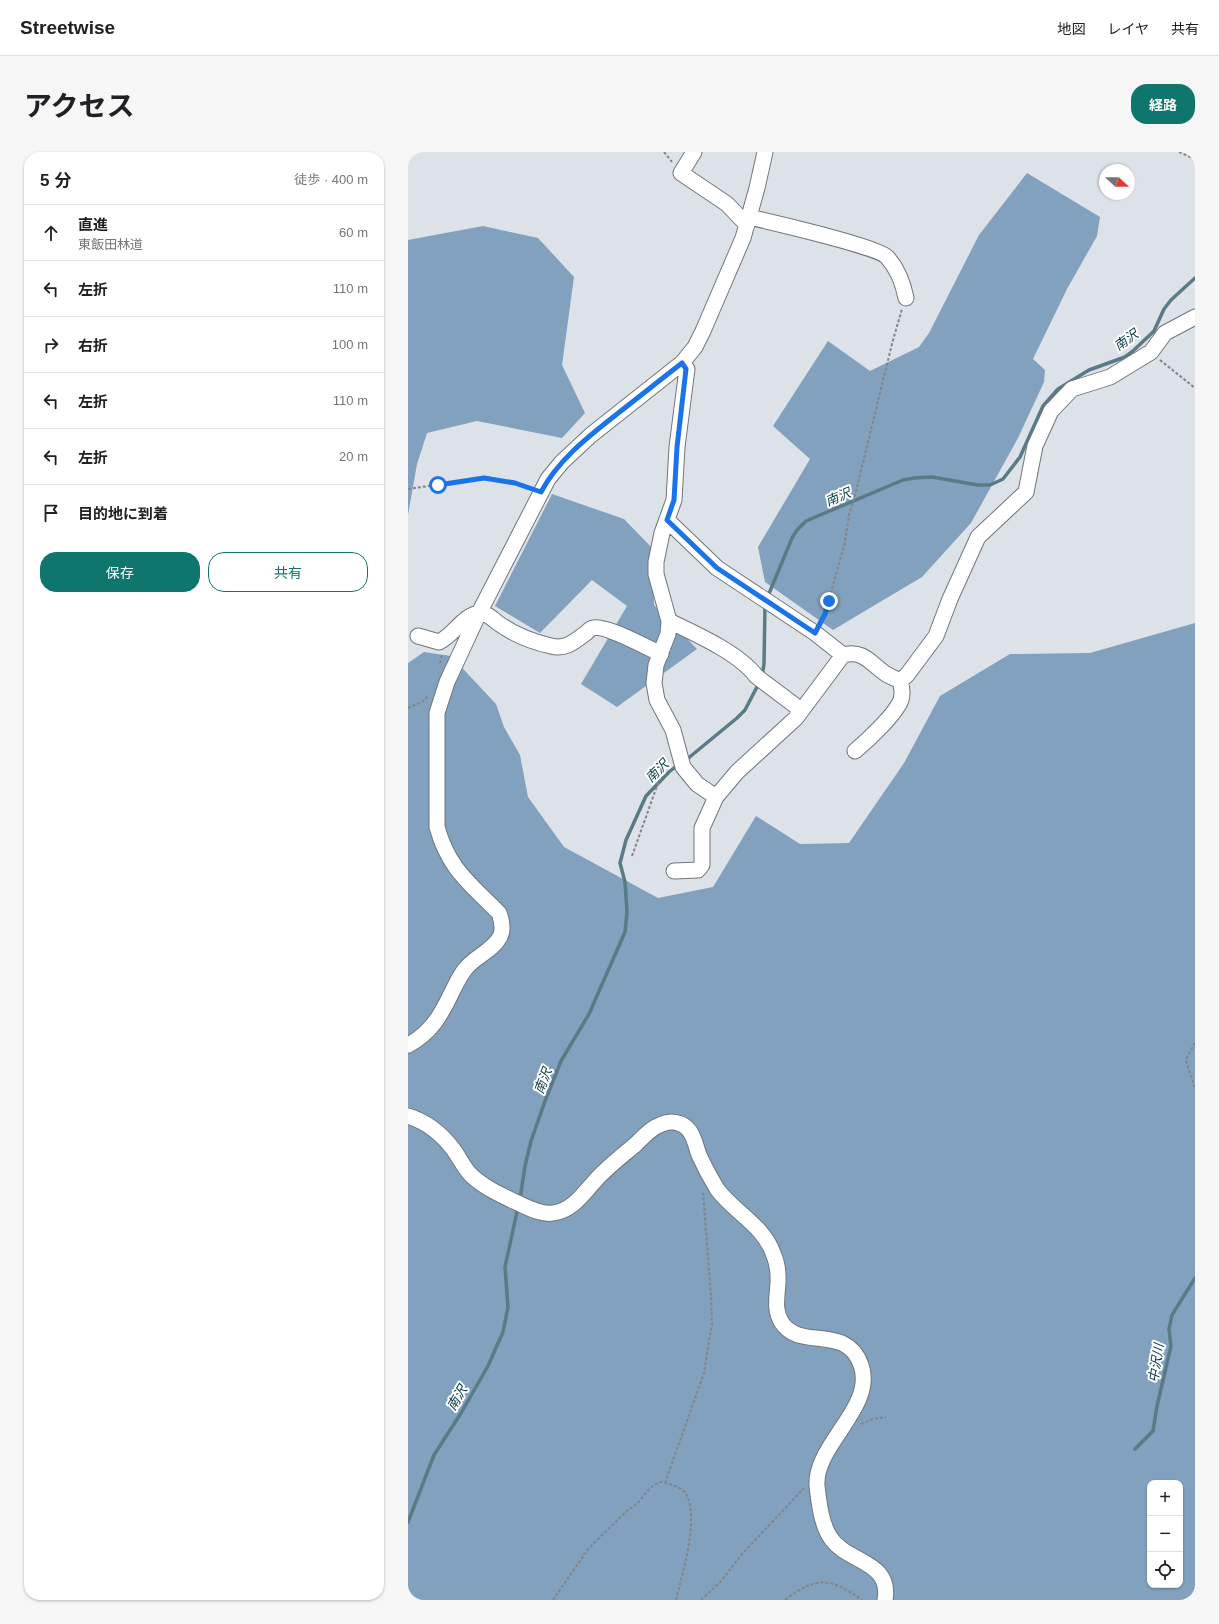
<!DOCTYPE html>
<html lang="ja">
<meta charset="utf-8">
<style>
:root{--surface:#fff;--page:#f6f6f6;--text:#202124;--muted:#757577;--line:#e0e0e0;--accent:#0f766e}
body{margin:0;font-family:Arial,"Noto Sans JP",sans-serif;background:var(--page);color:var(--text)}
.controls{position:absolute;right:12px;bottom:12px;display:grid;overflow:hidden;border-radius:8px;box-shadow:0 1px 3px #0004}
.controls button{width:36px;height:36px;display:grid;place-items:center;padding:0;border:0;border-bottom:1px solid var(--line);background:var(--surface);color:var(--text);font:20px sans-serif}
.compass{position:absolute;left:691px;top:12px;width:36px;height:36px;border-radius:50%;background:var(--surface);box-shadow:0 1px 3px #0004;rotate:111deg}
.stop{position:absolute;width:12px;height:12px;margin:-9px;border:3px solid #1a73e8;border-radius:50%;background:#fff}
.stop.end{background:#1a73e8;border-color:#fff;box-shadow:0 1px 4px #0008}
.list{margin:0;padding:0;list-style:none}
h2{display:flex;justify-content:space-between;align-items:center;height:52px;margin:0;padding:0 16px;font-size:17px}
h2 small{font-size:13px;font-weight:400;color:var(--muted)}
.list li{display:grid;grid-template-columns:26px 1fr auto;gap:12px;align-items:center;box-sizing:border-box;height:56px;padding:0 16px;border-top:1px solid var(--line)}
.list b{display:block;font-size:15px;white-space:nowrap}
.list p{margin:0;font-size:13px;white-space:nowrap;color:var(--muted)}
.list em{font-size:13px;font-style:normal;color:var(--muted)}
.actions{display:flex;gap:8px;padding:12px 16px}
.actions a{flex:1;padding:9px 0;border:1px solid var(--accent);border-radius:16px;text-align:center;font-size:14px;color:var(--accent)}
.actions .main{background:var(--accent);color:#fff}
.icon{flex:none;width:22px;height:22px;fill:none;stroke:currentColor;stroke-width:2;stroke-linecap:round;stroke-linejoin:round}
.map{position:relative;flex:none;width:787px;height:1448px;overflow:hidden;border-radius:16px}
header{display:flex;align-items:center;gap:24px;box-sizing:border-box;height:56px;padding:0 20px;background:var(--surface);border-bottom:1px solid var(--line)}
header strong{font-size:19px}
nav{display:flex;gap:22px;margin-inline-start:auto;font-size:14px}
.intro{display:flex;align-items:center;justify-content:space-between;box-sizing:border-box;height:96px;padding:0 24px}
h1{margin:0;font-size:28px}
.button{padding:10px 18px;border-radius:16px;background:var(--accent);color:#fff;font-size:14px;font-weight:700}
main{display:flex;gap:24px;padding:0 24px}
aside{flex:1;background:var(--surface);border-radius:16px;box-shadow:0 1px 3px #0004}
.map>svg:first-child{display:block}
</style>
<header>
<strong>Streetwise</strong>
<nav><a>地図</a><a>レイヤ</a><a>共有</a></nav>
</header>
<div class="intro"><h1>アクセス</h1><a class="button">経路</a></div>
<main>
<aside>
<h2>5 分<small>徒歩 · 400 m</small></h2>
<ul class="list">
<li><svg class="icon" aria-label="ahead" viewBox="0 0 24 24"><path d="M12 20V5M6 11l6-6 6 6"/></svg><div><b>直進</b><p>東飯田林道</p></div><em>60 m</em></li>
<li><svg class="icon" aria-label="left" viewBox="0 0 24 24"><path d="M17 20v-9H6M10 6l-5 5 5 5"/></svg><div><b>左折</b></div><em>110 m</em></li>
<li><svg class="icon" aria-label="right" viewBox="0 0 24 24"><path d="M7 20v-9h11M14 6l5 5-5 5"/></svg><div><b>右折</b></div><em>100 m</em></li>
<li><svg class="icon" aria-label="left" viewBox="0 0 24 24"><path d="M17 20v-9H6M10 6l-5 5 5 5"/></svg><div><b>左折</b></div><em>110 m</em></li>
<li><svg class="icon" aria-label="left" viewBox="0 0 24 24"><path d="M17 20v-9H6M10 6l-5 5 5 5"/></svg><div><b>左折</b></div><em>20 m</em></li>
<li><svg class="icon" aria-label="arrive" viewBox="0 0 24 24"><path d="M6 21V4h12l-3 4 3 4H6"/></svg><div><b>目的地に到着</b></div></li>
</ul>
<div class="actions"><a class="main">保存</a><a>共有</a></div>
</aside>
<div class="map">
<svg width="787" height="1448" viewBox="0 0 787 1448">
<rect width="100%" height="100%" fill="#dce2e8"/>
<path fill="#81a1be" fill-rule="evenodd" d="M619 21 692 65 689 84 659 137 625 207 637 218 636 230 610 286 563 371 514 425 425 478 357 430 350 395 402 307 365 274 420 189 462 219 511 195 521 181 571 83Z
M75 74 130 86 166 125 154 213 177 261 154 286 69 269 19 281 9 312 0 363V88Z
M144 342 216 367 245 397 246 453 289 497 209 555 173 532 219 454 184 428 132 481 87 454Z
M787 471V1448H0V511L16 500 43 504 88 552 96 575 112 603 120 645 156 695 250 746 305 735 348 664 392 692 441 691 496 611 532 544 602 502 682 501ZM742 1331H772V1433H742Z"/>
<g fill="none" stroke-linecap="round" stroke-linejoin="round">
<path stroke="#587b85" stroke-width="3.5" d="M360 444 384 386 389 378 398 369 495 328 506 326 524 325 570 333H582L595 327 612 305 635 254 650 237 681 218 717 205 725 199 746 179 756 157 763 148 787 126
M354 524 356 512 357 452
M278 608 329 566 337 558 351 531
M112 1047 117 1014 123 989 137 949 153 909 181 862 217 780 219 760 217 730 212 711 218 688 238 644 261 620 271 612
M727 1297 745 1279 749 1254 763 1194 761 1177 764 1163 787 1126
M0 1370 26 1303 53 1261 80 1214 95 1180 100 1155 97 1115 110 1055"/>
<g stroke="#70767b" stroke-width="17">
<path id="minor" d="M286 0 273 21 319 52 339 73
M341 65C359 69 471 95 479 105 490 117 495 131 498 146
M274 211 279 217 269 295 266 348 254 381 248 410V422L261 469 260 482 248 513 246 531 249 548 265 578 275 615 289 632 308 645
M259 368 309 416 407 481 435 503
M261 469C286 481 331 501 348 524L393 558
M10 484 31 490C46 483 55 463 72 461 80 461 84 467 90 471 105 482 125 490 143 494 158 498 167 489 178 481 180 479 183 476 185 476 197 472 240 496 253 502
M492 529 499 523 528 484 542 447 570 385 618 340 627 294 643 259 664 237 702 225 743 200 757 181 787 165
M266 719 290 718 294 713V676L308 645 329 620 388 566 435 503C455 497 463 512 478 522 483 525 488 527 492 529 494 535 495 541 493 548 487 563 460 588 447 599
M0 893C23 881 33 863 44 840 48 832 52 823 58 816 67 805 85 798 92 785 96 777 94 769 91 761 62 731 41 718 29 675V561L39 530 71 461 140 327 154 310 183 283 274 211 287 195 295 179 335 86 349 36 357 0
M0 964C19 970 33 981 45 997 52 1006 56 1017 64 1024 78 1037 97 1045 114 1053 123 1057 135 1063 145 1061 164 1059 175 1042 186 1030 198 1016 214 1004 228 992 236 984 243 976 254 972 261 969 266 969 273 972 285 977 287 992 291 1003 296 1014 303 1027 309 1037 326 1060 355 1073 365 1101 368 1108 370 1117 370 1124 371 1140 364 1156 374 1171 393 1199 438 1171 453 1213 468 1255 406 1293 409 1334 411 1350 413 1371 422 1385 438 1411 484 1408 477 1448"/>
</g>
<path stroke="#82868b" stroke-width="2" stroke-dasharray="3 2" stroke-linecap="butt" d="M256 0 264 10
M771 0 787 7
M752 208 787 236
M0 337 76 326 107 331 121 336
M413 470 417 462 437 390 441 363 447 343 485 188 494 157
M32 511 34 502
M0 556 14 550 21 543
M224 704 259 606
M787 891 779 905 778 909 787 936
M453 1272 465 1267 478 1265
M257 1331 296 1221 304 1171 303 1144 295 1040
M145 1448 181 1396 221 1357C234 1352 239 1332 254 1330 261 1332 274 1335 278 1342 292 1367 274 1422 268 1448
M293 1448 313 1429 335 1401 396 1336
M377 1448C409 1423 423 1426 454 1448"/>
<use href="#minor" stroke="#fff" stroke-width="15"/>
</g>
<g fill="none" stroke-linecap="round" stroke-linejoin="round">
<path stroke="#1a73e8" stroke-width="5" d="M30 333 76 326 107 331 133 340C151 307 180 285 209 262 231 245 252 228 274 211L278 217 269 295 266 348 259 368 309 416 407 481 417 462 421 449"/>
</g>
<g text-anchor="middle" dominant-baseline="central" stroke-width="4" stroke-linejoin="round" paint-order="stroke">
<g font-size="13" font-style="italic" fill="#053640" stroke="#fff">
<text transform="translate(718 188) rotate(-36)">南沢</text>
<text transform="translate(430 345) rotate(-23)">南沢</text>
<text transform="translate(249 619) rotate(-45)">南沢</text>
<text transform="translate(135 929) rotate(-69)">南沢</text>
<text transform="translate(748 1211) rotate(-81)">中沢川</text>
<text transform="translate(49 1246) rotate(-59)">南沢</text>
</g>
</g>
</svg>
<div class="controls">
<button>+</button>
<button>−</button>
<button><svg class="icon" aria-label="locate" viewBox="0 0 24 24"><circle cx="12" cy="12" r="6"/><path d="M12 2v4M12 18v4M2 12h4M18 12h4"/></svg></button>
</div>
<svg class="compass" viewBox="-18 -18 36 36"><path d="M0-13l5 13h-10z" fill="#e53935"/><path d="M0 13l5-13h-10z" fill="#757577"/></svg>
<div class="stop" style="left:30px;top:333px"></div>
<div class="stop end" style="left:421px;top:449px"></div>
</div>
</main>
